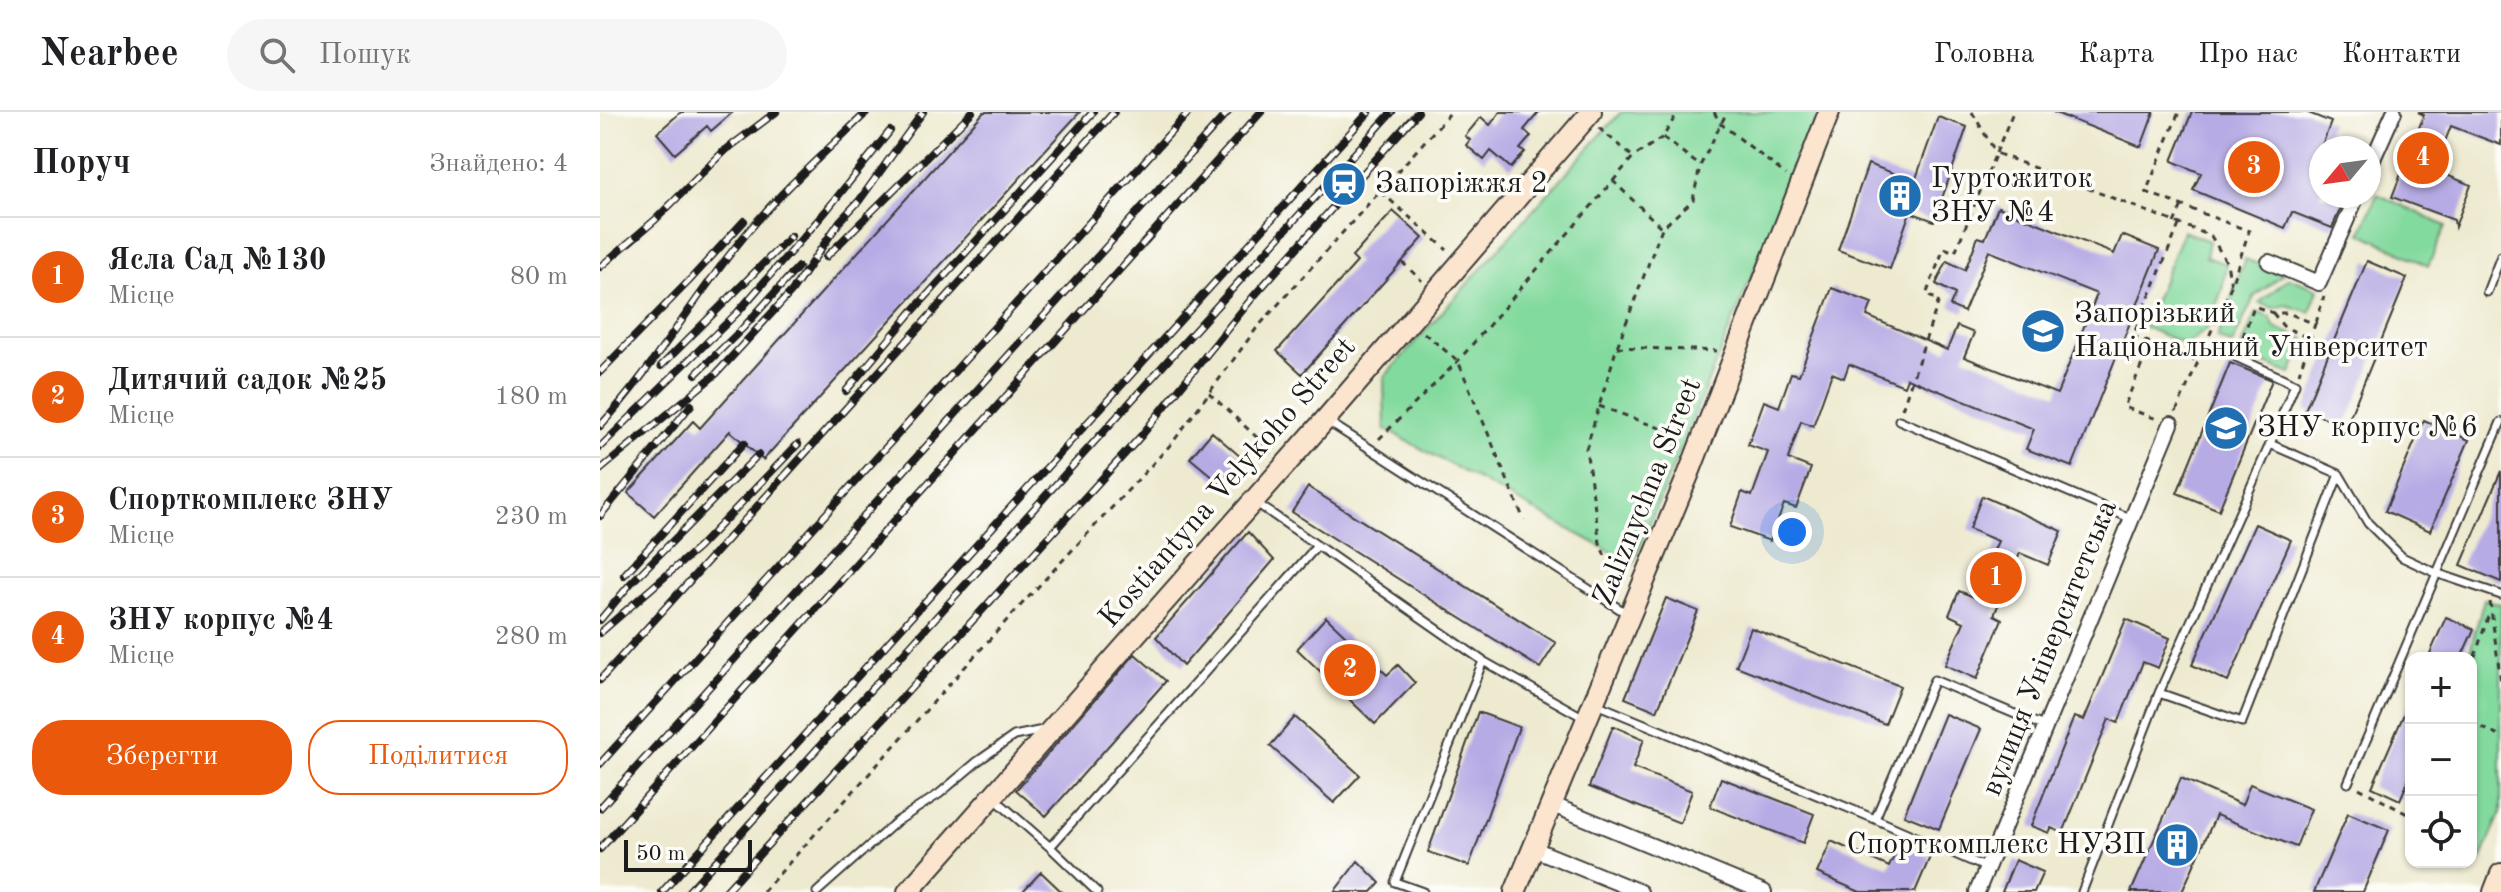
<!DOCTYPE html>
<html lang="uk">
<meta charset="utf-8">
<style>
:root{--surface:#fff;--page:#f6f6f6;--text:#202124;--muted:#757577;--line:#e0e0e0;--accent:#ea580c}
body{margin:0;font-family:"Old Standard TT",serif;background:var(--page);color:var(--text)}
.controls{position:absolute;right:24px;bottom:24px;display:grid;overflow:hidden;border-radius:16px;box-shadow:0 2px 6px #0004}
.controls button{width:72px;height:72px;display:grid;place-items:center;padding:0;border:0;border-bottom:2px solid var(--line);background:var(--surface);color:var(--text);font:40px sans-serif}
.compass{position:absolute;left:1709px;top:24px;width:72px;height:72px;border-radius:50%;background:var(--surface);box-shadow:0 2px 6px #0004;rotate:241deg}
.scale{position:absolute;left:24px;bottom:20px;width:128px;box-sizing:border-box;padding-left:8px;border:4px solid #1c1c1c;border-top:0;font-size:22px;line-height:28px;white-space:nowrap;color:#1c1c1c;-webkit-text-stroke:6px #fdfcf7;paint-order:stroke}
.you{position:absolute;left:1192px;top:420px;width:28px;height:28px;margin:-20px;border:6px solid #fff;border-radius:50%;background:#1a73e8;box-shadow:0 0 0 12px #1a73e833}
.badge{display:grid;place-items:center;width:52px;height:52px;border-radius:50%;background:var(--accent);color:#fff;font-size:26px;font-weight:700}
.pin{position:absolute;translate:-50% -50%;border:4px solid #fff;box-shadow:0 2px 8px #0006}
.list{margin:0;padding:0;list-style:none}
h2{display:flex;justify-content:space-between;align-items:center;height:104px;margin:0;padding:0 32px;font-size:34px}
h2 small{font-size:26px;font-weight:400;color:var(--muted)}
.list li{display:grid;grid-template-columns:52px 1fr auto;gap:24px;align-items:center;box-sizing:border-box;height:120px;padding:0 32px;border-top:2px solid var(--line)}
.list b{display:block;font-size:30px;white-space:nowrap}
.list p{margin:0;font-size:26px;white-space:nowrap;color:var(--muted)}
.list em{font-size:26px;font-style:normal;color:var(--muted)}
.actions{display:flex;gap:16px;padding:24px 32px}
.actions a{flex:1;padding:18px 0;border:2px solid var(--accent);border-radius:32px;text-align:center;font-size:28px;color:var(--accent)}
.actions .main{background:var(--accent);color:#fff}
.icon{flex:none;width:44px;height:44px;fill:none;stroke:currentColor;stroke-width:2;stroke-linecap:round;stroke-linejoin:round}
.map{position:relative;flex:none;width:1901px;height:780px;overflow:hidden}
header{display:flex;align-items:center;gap:48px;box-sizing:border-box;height:112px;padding:0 40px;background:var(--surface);border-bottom:2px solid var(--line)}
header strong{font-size:38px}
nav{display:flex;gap:44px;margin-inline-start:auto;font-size:28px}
.search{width:560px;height:72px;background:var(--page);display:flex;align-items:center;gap:20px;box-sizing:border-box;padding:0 28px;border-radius:44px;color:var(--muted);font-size:30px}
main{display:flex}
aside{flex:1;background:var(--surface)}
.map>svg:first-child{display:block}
</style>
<header>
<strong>Nearbee</strong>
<div class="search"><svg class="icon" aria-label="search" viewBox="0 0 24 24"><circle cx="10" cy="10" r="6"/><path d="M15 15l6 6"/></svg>Пошук</div>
<nav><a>Головна</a><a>Карта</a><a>Про нас</a><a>Контакти</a></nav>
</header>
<main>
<aside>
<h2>Поруч<small>Знайдено: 4</small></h2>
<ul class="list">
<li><span class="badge">1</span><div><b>Ясла Сад №130</b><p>Місце</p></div><em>80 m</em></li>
<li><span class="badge">2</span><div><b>Дитячий садок №25</b><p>Місце</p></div><em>180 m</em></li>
<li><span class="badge">3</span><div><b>Спорткомплекс ЗНУ</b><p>Місце</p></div><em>230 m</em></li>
<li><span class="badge">4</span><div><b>ЗНУ корпус №4</b><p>Місце</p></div><em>280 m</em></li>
</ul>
<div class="actions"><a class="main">Зберегти</a><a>Поділитися</a></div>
</aside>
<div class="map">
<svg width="1901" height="780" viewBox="0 0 1901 780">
<rect width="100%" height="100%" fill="#fdfcf7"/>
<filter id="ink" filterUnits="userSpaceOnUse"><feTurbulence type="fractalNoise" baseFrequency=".0125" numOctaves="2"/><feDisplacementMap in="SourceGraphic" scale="16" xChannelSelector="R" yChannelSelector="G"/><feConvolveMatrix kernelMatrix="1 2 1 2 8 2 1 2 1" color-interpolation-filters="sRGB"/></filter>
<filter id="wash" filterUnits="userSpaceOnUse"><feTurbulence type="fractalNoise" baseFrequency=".006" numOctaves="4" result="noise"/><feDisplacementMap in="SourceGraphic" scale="32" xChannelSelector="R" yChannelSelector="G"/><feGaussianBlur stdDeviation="1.8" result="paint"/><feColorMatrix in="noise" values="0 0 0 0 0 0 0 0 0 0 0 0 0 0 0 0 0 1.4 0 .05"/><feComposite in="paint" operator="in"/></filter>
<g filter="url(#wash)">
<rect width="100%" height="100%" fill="#eeead0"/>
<path fill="#83da9e" stroke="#507b5d" stroke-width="2" d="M1021 0H1219L1033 452 785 317 784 265Z
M1777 82 1846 114 1828 154 1761 121Z
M1583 119 1609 129 1606 145 1626 152 1622 178 1607 217 1586 233 1544 215Z
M1645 147 1683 162 1654 185 1632 233 1617 226Z
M1689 166 1718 177 1710 200 1686 193 1674 196 1659 191Z
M1656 200 1670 205 1675 216 1705 227 1691 262 1639 242Z
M1884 487 1901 492V700L1881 748 1871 740V546H1868Z"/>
<g id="blocks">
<path fill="#b7abe5" d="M81 0H133L111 19 107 14 75 42 57 21Z
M384 0H480L163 348 130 319 54 404 28 381 93 309 100 316Z
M900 0H939L924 18 931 24 920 37 925 40 911 56 891 39 884 48 866 33 870 28 865 24 881 5 890 13Z
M1453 0H1554L1541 35Z
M1592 0H1706L1731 10 1721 36V84H1746L1732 116 1692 100 1685 116 1593 78 1601 61 1572 49Z
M1818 0H1901V33L1851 14 1834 58 1871 73 1855 115 1854 108 1792 85 1824 3Z
M1338 5 1367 15 1334 109 1310 100 1290 157 1238 138 1268 52 1315 69Z
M1398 95 1514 142 1522 123 1559 138 1472 355 1426 337 1434 317 1307 266 1304 274 1249 252 1244 266 1232 261 1213 314 1201 309 1188 347 1211 356 1196 396 1184 392 1170 429 1130 415 1142 380 1152 384 1168 340 1148 333 1164 289 1179 295 1191 261 1199 263 1232 176 1272 191 1267 204 1347 238 1357 214 1374 221 1364 245 1457 282 1497 182 1389 139 1364 200 1350 194 1355 182 1336 172 1347 149 1365 158 1378 125 1385 127Z
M793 99 823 126 702 262 677 239 757 150 752 145Z
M1767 149 1807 166 1746 314 1705 298Z
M1630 251 1672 268 1619 398 1577 381Z
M1824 308 1869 328 1830 419 1785 399Z
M612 320 642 346 620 371 590 346Z
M1901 359V470L1861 453Z
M708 375 956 531 940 556 692 400Z
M1382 384 1462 419 1448 453 1420 441 1394 503 1402 507 1377 567 1345 553 1364 510 1349 503 1359 479 1374 485 1398 429 1369 417Z
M1655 412 1691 428 1628 570 1592 553Z
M648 420 674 448 583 554 556 525Z
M1066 486 1098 499 1057 599 1025 586Z
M726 505 787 563 798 553 815 571 775 612 697 537Z
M1846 505 1874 517 1861 546H1828Z
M1526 507 1570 526 1558 556 1543 550 1518 611 1509 607 1463 721 1451 716 1449 721 1431 714 1474 605 1484 608Z
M1151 516 1300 574 1285 612 1136 554Z
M535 542 566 569 446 704 416 678Z
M1811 586V662L1800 688 1772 675Z
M878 600 919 615 869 754 828 740Z
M1345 602 1381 617 1339 717 1304 703Z
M695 605 760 663 734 691 670 634Z
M1013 614 1044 627 1033 656 1092 679 1080 711 989 675Z
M1121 666 1214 702 1203 731 1110 695Z
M1581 666 1642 693 1650 672 1711 697 1696 735 1616 703 1582 780H1531Z
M1748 701 1789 718 1763 780H1714Z
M1231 729 1289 755 1300 731 1330 745 1315 780H1260L1217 761Z
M1415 748 1443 760 1434 780H1402Z
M758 749 780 771 772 780H734Z
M441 760 462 780H422Z"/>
</g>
</g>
<g filter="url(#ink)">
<use href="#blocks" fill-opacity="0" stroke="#3c3b37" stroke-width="2"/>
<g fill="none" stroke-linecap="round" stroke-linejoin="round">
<g stroke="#3c3b37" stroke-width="11">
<path id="lane" d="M1887 180 1901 144
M1636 245 1695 272 1670 332 1739 362 1768 411 1802 445 1836 461 1901 483
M1299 308 1532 407
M727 309 1029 503
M655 390 883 549 986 607
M1559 581 1670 332
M996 592 1275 707
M1748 671 1901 310
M394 686 450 735 717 434
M450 735 497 780
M1387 756 1275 707 1334 568 1446 615
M217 780 296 710 339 682 378 649 414 624 443 618
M823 780 795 770 883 549
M1482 780 1559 581 1642 610 1739 362"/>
</g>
<g stroke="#3c3b37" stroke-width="18">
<path id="street" d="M1769 56 1794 0
M1669 150 1719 171 1757 84
M953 693 1164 780
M934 737 1040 780
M1377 780 1571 312"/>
</g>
<g stroke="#3c3b37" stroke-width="24">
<path id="secondary" d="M308 780 725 308 991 0
M915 780 1089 361 1229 0
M1894 780 1901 762"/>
</g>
<path stroke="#3c3b37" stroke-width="3" stroke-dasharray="6 6" stroke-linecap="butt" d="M1114 0 1120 11 1186 63
M1372 0 1396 41
M999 16 1033 45
M1063 25 1100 54
M1396 41 1413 0
M1013 69 1033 45 1063 25 1078 0
M781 80 847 138
M1574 111 1582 93
M1579 113 1533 224 1597 249
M802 150 822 169
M1673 201 1683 214 1710 227
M1716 211 1724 184
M824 221 858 249 924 408
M1551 231 1524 295 1557 307
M1605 233 1626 241
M1017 235 1117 239
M1639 236 1654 194 1673 201H1688L1715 212 1699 261
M609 281 663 331 670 342
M999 294 1082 324
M1302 297 1339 188 1326 183 1344 136 1355 140 1396 41 1611 124 1627 151 1631 174
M1576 300 1631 174 1649 119 1546 80 1579 0
M779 327 858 249 1013 69 1062 116
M1009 455 1000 431 986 337 1017 235 1062 116 1093 88 1100 54 1127 0
M1890 490 1901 571
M1871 556 1890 499
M1871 610 1901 625
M1759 676 1811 704
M163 780 408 507 573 330 656 217 851 0"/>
<use href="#lane" stroke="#fff" stroke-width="7"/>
<use href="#street" stroke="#fff" stroke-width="14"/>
<use href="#secondary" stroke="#fce5cf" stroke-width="20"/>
<g stroke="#1c1c1c" stroke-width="8">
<path id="rail" d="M226 145 372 0
M0 155 55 108 123 40 176 0
M61 254 191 124
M0 260 88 170 144 109
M96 262 142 217 198 155
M246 279 312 200 493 0
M0 314C54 256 92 188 142 127 179 81 224 41 267 0
M0 335 138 200 226 99 290 19
M0 358 116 262 192 179 240 109 259 89 323 0
M0 404 91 293
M24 463 144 331
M0 508 31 471 158 343
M0 521 98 436 198 332
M0 568 514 0
M0 652 589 0
M0 696 628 0
M0 737 661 0
M62 780 769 0
M88 780 792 0
M125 780 541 324 653 185 818 0"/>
</g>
<use href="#rail" stroke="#fdfcf7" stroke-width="5" stroke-dasharray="15" stroke-linecap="butt"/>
</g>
</g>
<defs>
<g id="station-disc" transform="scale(2.3)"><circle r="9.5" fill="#1f6fb2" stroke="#fdfcf7"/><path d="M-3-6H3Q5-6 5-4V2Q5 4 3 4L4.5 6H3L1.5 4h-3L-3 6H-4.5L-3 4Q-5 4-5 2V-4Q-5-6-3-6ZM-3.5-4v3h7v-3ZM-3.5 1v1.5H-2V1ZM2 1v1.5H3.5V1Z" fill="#fff"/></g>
<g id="building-disc" transform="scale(2.3)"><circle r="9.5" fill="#1f6fb2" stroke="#fdfcf7"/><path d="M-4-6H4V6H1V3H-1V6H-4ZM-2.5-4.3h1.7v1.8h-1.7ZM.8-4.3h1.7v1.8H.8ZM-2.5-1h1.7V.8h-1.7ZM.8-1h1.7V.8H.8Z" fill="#fff"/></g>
<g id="university-disc" transform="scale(2.3)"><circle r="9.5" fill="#1f6fb2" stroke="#fdfcf7"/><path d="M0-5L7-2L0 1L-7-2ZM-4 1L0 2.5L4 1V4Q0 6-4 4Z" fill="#fff"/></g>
</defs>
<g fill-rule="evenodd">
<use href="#station-disc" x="744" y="72"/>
<use href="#building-disc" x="1300" y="84"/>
<use href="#university-disc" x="1443" y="219"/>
<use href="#university-disc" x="1626" y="316"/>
<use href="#building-disc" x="1577" y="733"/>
</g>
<g text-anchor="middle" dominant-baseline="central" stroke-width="7" stroke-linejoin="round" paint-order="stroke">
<g font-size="30" fill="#1c1c1c" stroke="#fdfcf7" text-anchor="start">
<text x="1331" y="67">Гуртожиток<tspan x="1331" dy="34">ЗНУ №4</tspan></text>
<text x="775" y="72">Запоріжжя 2</text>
<text x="1474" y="202">Запорізький<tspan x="1474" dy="34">Національний Університет</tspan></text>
<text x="1657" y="316">ЗНУ корпус №6</text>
<text x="1546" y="733" text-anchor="end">Спорткомплекс НУЗП</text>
</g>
<g font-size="30" fill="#1c1c1c" stroke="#fdfcf7">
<text transform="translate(628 371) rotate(-49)">Kostiantyna Velykoho Street</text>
<text transform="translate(1048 380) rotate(-68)">Zaliznychna Street</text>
<text transform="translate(1450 536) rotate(-68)">вулиця Університетська</text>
</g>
</g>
</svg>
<div class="controls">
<button>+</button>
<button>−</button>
<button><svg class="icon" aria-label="locate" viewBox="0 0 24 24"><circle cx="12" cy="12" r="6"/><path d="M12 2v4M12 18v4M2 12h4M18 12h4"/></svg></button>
</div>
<svg class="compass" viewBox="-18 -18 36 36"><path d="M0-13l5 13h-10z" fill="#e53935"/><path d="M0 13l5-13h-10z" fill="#757577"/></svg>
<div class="scale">50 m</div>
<div class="you"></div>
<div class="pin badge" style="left:1396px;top:466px">1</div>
<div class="pin badge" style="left:750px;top:558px">2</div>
<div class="pin badge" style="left:1654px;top:55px">3</div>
<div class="pin badge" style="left:1823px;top:46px">4</div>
</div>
</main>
